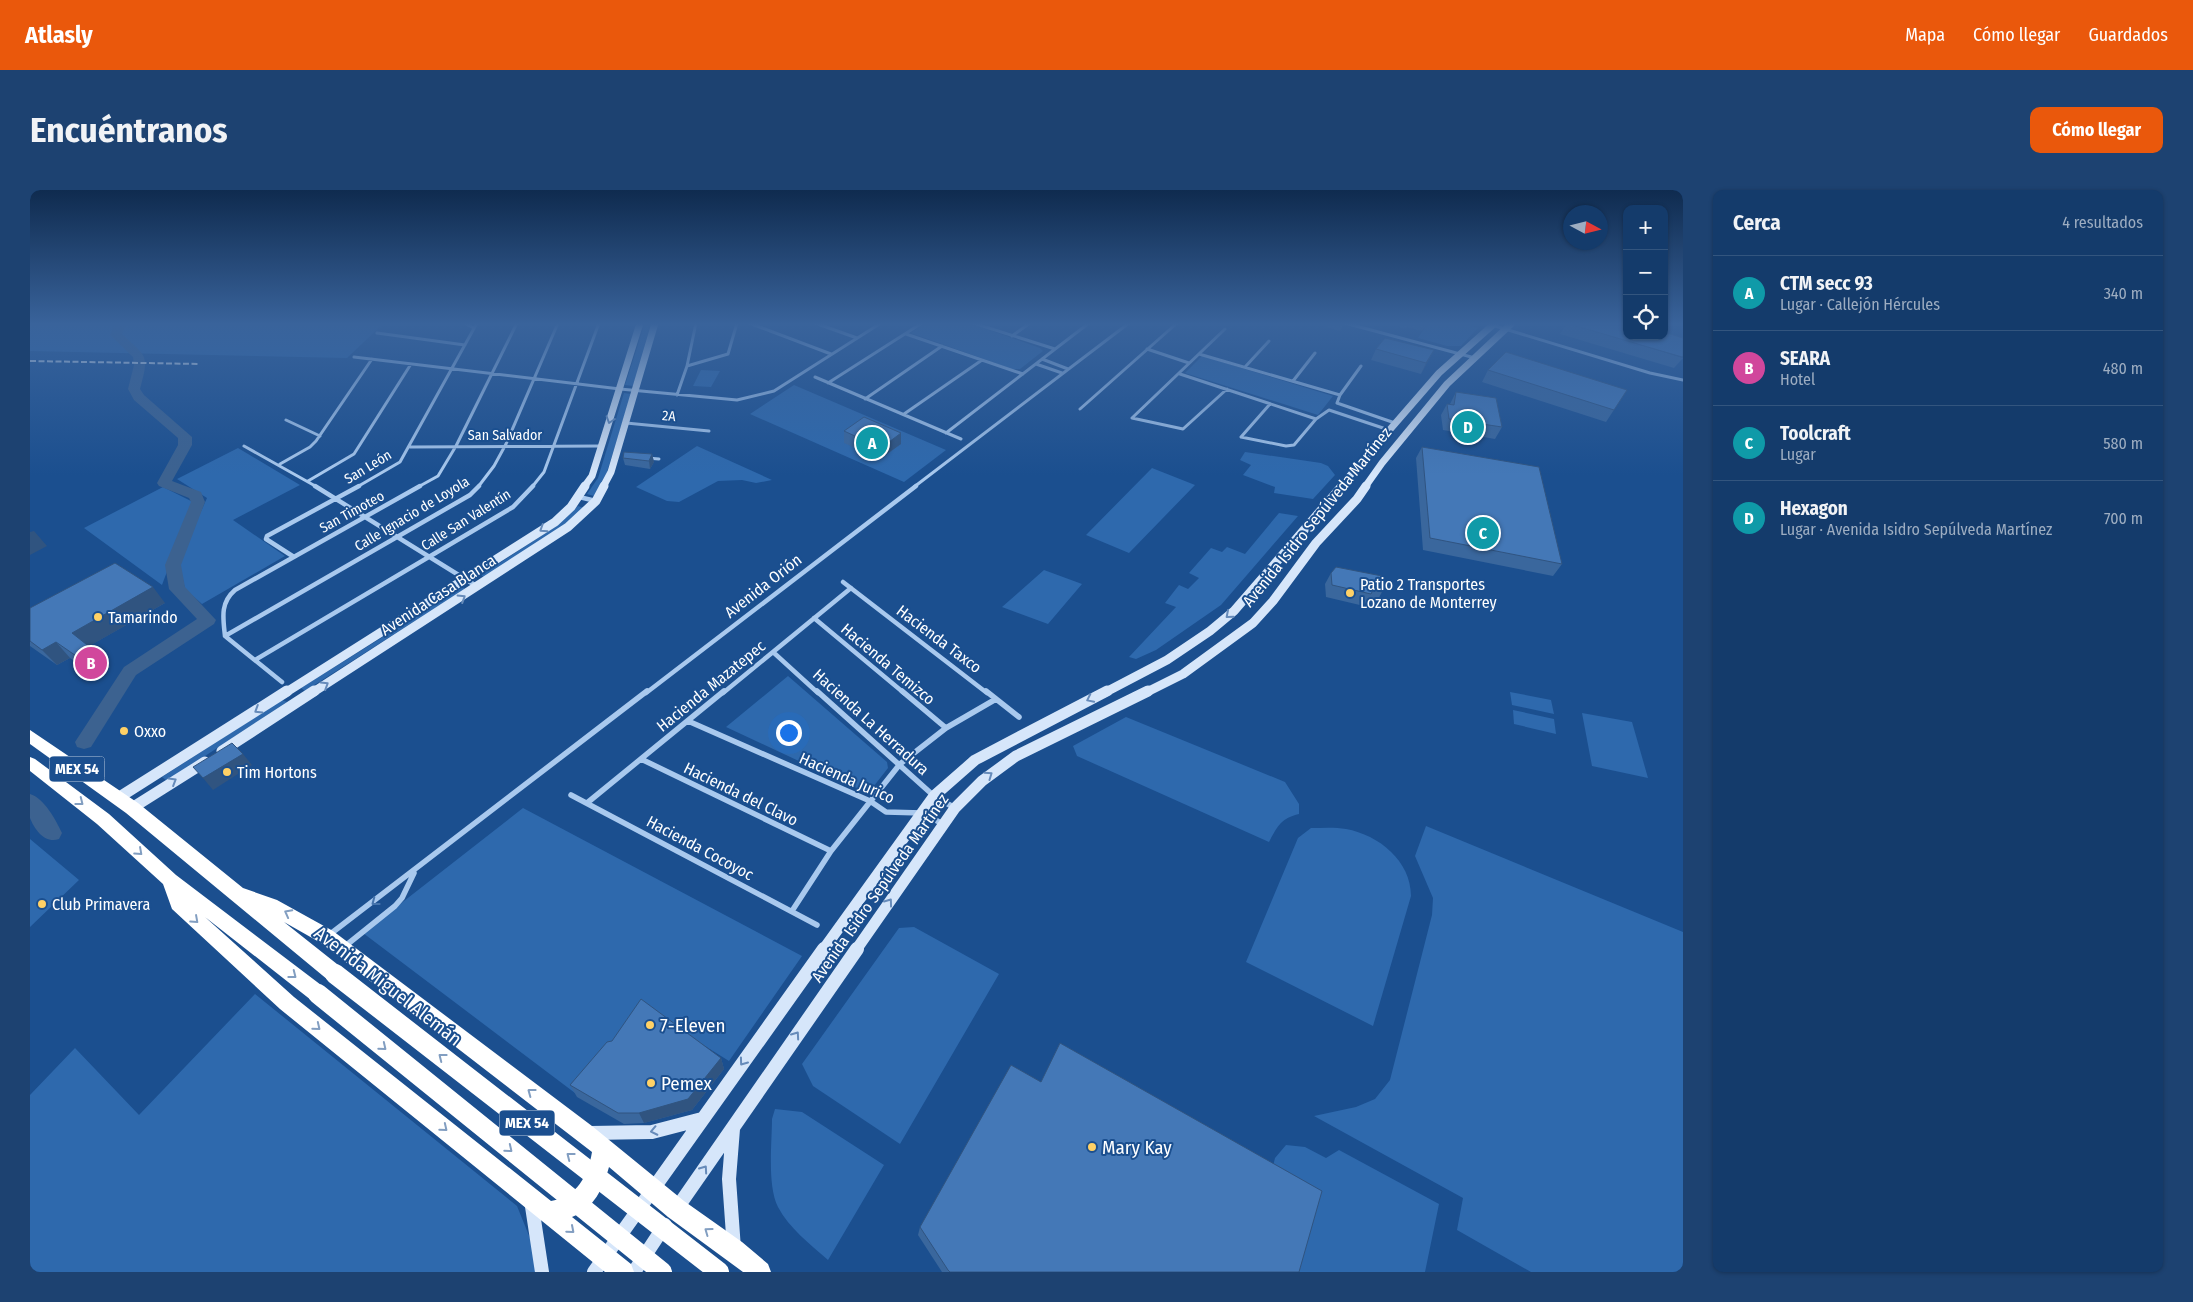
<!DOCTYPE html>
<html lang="es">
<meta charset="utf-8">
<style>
:root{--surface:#143b6b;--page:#1d4271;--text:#f1f3f6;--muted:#9dadc1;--line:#33557e;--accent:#ea580c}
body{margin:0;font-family:"Fira Sans Condensed",sans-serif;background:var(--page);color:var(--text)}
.controls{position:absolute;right:15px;top:15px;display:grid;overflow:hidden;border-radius:10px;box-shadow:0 1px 4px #0004}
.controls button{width:45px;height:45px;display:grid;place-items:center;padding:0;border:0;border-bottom:1px solid var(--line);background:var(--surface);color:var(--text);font:25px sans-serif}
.compass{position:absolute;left:1533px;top:15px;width:45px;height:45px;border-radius:50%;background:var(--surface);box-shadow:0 1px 4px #0004;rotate:97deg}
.you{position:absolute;left:758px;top:542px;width:18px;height:18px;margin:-12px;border:4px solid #fff;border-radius:50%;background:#1a73e8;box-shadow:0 0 0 8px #1a73e833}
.badge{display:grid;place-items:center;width:32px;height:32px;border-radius:50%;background:var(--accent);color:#fff;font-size:16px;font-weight:700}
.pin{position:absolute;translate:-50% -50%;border:2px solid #fff;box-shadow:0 1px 5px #0006}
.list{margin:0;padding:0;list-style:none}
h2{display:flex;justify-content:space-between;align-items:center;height:65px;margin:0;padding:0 20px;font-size:21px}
h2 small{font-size:16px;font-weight:400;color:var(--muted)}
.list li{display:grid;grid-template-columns:32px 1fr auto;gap:15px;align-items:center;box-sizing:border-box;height:75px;padding:0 20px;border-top:1px solid var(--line)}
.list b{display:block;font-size:19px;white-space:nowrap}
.list p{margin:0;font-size:16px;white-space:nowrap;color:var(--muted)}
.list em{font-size:16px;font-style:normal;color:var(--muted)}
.icon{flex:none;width:28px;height:28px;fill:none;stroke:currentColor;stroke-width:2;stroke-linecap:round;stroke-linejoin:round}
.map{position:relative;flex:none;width:1653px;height:1082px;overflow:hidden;border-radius:10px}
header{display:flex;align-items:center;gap:30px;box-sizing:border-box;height:70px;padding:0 25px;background:var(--accent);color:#fff}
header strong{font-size:24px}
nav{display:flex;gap:28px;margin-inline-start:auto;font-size:18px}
.intro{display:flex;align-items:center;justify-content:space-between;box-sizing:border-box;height:120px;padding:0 30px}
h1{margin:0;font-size:35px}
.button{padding:12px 22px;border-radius:10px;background:var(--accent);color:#fff;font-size:18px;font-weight:700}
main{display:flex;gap:30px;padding:0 30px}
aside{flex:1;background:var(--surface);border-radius:10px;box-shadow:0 1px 4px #0004}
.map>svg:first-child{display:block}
</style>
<header>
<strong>Atlasly</strong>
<nav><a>Mapa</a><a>Cómo llegar</a><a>Guardados</a></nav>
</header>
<div class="intro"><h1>Encuéntranos</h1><a class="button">Cómo llegar</a></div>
<main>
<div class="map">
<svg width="1653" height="1082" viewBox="0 0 1653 1082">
<rect width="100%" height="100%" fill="#1b4f8f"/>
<path fill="#2e69ad" d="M0 133H354L317 168 0 161Z
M615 133H621L603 196 595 195Z
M895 133H939L1010 158 1013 161 990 179H982L881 143Z
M1398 133H1430L1448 138 1431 156H1417L1388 148Z
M1172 166 1303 206 1288 225 1155 183Z
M671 180 690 181 681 197 663 196Z
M764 195 916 260 874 292 720 224Z
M594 203 601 204 577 282 564 306 557 304 568 288Z
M667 256 742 290 726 293 712 290 688 291 649 312 637 311 606 297Z
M208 258 270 295 203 330 255 366 172 414 155 399 149 370 177 308 147 289Z
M1215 262 1291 273 1298 276 1305 285 1283 309 1244 303 1245 297 1213 285 1221 275 1210 270Z
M1122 278 1165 295 1099 363 1056 345Z
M133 297 163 312 132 395 54 338Z
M548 316 554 318 537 334 455 388 451 385 525 337Z
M1249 323 1268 326 1191 415 1126 460 1106 469 1099 467 1146 417 1135 413 1149 395 1158 399 1169 388 1159 383 1181 358 1192 362 1197 357 1215 364Z
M1014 380 1052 394 1018 434 972 417Z
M433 397 435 399 275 501 271 498Z
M758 486 857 572 858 578 840 601H833L696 537Z
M1480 502 1521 510 1524 524 1482 515Z
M252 510 257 512 137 591 132 587Z
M1483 520 1524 529 1526 544 1484 534Z
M1552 523 1602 532 1618 588 1562 576Z
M1096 527 1255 592 1269 614V624C1251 628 1247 637 1239 652L1047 566 1043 556Z
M493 618 772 766 699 871 614 818 545 903 333 743Z
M1396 636 1653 742V1082H1501L1427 1040 1433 1008 1284 926 1326 917 1345 909 1360 890 1402 725 1403 708 1385 666Z
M1281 638C1292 638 1305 637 1316 639 1349 645 1381 671 1381 706L1343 836 1216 772 1268 648Z
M0 649 49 690 0 737Z
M884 737 969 784 870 954 783 896 772 874 869 738Z
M225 804 487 1016 506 1063 505 1082H0V905L45 858 109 925Z
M745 919 772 922 854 975 798 1070C780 1054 759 1038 748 1017 737 995 742 953 742 929Z
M1256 955 1275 957 1296 968 1309 960 1409 1014 1395 1082H1264L1242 980 1245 968Z"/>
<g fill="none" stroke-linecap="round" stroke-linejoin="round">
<path fill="#3c6290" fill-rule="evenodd" d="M85 133H97L92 144C118 168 119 165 110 199L114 205 162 247V255L142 291 171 302 175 312 151 375 155 397 186 430 184 434 106 485 61 557 54 559 47 557 45 552 94 477 167 429 139 399 135 375 161 312 159 308 129 296 127 293 148 255V248L104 210 98 199 104 175 103 167 80 145Z
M0 604C14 608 26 630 32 643L29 649C16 654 5 641 0 628 0 622 0 611 0 604Z"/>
<path stroke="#a9c9ee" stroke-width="3" d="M434 133 444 138
M719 133 801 164
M785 133 827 148
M943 133 1025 159
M1315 133 1445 168
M1462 135 1620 183 1653 190
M1195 139 1102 228 1153 239 1197 199
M347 143 435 155
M876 144 993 184
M982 146 1000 133
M1117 159 1159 173
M1169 164 1310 205
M324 167 590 199 707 210 744 201 851 133
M1012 169 1038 179
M1006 174 1032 183
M657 176 698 164 707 133
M1331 176 1310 205 1307 213 1365 233
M1215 177 1239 151
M1150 184 1286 229
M785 187 931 249
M1263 191 1285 163
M798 193 892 133
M647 205 657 176 666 133
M835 209 912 156
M1240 214 1211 247 1256 256 1264 255 1286 229 1299 220 1359 240
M1050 219 1147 133
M874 224 952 170
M256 230 290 246
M596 233 679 241
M916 243 1059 133
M214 256 287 297
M380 257 571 256
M617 268 629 269
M250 274 280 257 286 251 342 169
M278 291 324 264 381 174
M327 297 370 272 447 133
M388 297 408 286 426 256 487 133
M448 297 464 276 476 254 528 133
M502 297 514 282 569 133
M884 297 1099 133"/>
<path stroke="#a9c9ee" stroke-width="4.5" d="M285 296 448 397
M549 307 566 311
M264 367 236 349 237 346 329 296
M813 392 957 503
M784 428 874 503
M195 446 440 305 449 296
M743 462 788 503
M225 470 483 317 503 296
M252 492 195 446C193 428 190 413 205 400L390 296
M616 503 886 296
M693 503 821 398"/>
<path stroke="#a9c9ee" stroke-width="5.5" d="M787 501 904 606 925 618
M872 501 916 538
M956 501 989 527
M658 531 840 611 856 622 892 623 913 634
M611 569 801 661
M541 605 787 735
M557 613 694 501
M762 721 801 661 870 574 916 538 966 509
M299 745 617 501
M314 757 365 716 372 708 384 683"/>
<path stroke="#d6e6fa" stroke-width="7" d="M554 297 562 286 610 133
M573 297 581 282 625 133
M1310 297 1409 183 1465 133
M1335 297 1352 273 1417 194 1482 133"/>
<path stroke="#d6e6fa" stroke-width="9" d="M255 503 525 332 541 317 555 296
M282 503 538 337 566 311 574 296
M1074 503 1137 470 1180 441 1204 421 1312 296
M1115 503 1153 484 1223 433 1243 411 1286 353 1327 309 1336 296"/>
<path stroke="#d6e6fa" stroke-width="11" d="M192 561 284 501
M88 608 257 501
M102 618 175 572
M793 760 904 606 945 570 1077 501
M826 760 925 618 952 591 986 566 1118 501"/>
<path stroke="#d6e6fa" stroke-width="14" d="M703 939 699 989 704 1059
M560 943 622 942 672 929
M501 1010 512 1082
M645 1021 827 759
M564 1082 794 759
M604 1082 635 1035"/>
<path fill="#fff" fill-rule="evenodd" d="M0 540 108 613 213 698 247 710 303 741 562 936 654 1011 712 1052 738 1074 741 1082H713L638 1027 579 977C573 998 564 1019 542 1027L601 1074 604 1082H575L250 819 142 719 133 694 67 634 0 581V567L5 569 79 624 146 685 295 798 297 804 295 810 288 813 281 810 175 727 264 807 521 1011C547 1007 558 986 562 962L291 753 254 732 312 778 314 784 312 790 305 793 298 790 96 623 0 554Z"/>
<path stroke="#fff" stroke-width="2" stroke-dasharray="6 2.5" stroke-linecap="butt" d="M0 171 170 174"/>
<path stroke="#fff" stroke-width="20" d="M305 784 689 1082
M288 804 632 1082"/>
</g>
<path fill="#3a679d" d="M1297 133H1314L1310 141 1296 137Z
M1359 133H1397L1392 141 1377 137 1376 139Z
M1537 133 1653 168 1644 178 1530 144Z
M1346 159 1404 160 1391 184 1341 170Z
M1458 180 1597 200 1576 232 1452 192Z
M1426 202 1472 237 1465 249 1413 240 1411 225 1417 214H1420Z
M814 241 871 254 850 269 814 253Z
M1392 257 1532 374 1523 386 1393 360 1386 268Z
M622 264 624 272 620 279 595 275 593 268Z
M1301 383 1352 402 1346 413 1336 412 1334 416 1296 407 1295 394Z
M135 413 59 456 66 462 80 477 65 486 40 468 27 475 0 456V418Z
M691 868 694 879 662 920 614 933 594 934 547 907 540 895Z
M890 1037 1269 1082H912L888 1045Z"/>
<path fill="#305480" d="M1404 160 1398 171 1391 184 1396 173Z
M871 243V254L850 269 851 258Z
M622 264 624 272 620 279 619 271Z
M4 341 17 356 0 365V342Z
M123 397 135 413 56 458 42 443Z
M26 452 40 468 27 475 12 460Z
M66 462 80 477 65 486 52 470Z
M213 564 222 575 183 600 173 588Z
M691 868 694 879 662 920 614 933 609 923Z"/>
<path fill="#4478b7" stroke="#305480" d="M1536 133H1597V146H1634V142L1653 148V166L1652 167Z
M1355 148 1404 160 1396 173 1346 159Z
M1476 162 1597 200 1584 220 1458 180Z
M1426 202 1466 208 1472 237 1419 229 1417 214 1424 215Z
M834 227 871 243 851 258 814 241Z
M1392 257 1509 277 1532 374 1400 348Z
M594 262 622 264 619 271 593 268Z
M85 373 123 397 42 443 66 462 52 470 26 452 12 460 0 451V418Z
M1306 377 1352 386V402L1343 400 1341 404 1302 395 1301 383Z
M202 553 213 564 173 588 163 577Z
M611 809 691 868 658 909 609 923H588L540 895 577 852 582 851Z
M1030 853 1292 1001 1269 1082H920L918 1080 890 1037 981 875 1011 892Z"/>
<defs><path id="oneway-chevron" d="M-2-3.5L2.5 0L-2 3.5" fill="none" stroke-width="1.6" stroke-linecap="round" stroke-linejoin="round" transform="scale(1.25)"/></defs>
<g stroke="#668bba">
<use href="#oneway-chevron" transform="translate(580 230) rotate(108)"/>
<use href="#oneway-chevron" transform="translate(513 339) rotate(147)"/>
<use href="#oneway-chevron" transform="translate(432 408) rotate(-32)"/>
<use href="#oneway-chevron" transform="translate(1199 425) rotate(139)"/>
<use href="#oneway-chevron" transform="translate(295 495) rotate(-32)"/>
<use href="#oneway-chevron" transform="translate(1060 509) rotate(154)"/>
<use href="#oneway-chevron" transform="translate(228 520) rotate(148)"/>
<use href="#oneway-chevron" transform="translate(959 585) rotate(-35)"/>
<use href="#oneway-chevron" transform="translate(143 591) rotate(-31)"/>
<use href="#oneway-chevron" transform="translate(859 712) rotate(-54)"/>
<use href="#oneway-chevron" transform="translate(766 845) rotate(-55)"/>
<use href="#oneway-chevron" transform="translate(713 872) rotate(126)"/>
<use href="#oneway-chevron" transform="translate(624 941) rotate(168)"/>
<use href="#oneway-chevron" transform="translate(674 979) rotate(-55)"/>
</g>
<g stroke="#829ec1">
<use href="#oneway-chevron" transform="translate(50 612) rotate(38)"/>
<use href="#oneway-chevron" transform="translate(109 662) rotate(42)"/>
<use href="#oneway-chevron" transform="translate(258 723) rotate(-152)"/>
<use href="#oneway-chevron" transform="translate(165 730) rotate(42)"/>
<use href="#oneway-chevron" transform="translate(263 785) rotate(38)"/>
<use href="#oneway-chevron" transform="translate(287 837) rotate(39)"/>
<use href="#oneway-chevron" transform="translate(353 857) rotate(39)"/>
<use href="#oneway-chevron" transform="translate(412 867) rotate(-142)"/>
<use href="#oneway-chevron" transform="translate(501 902) rotate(-143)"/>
<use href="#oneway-chevron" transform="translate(414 938) rotate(39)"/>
<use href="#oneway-chevron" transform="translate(479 959) rotate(39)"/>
<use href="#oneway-chevron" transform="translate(540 966) rotate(-142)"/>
<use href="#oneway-chevron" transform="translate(541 1040) rotate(41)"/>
<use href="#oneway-chevron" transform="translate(678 1041) rotate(-144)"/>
</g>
<use stroke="#4674ac" href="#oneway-chevron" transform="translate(345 712) rotate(143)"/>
<linearGradient id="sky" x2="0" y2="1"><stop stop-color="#0f2b4f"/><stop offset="0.47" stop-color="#39639b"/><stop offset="1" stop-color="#39639b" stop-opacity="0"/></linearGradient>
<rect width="1653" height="285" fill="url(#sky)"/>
<g fill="#ffd166" stroke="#1b4f8f" stroke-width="2">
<circle cx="1320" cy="403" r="5"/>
<circle cx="68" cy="427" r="5"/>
<circle cx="94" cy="541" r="5"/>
<circle cx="197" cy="582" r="5"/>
<circle cx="12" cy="714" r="5"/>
<circle cx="620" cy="835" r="5"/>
<circle cx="621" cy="893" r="5"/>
<circle cx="1062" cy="957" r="5"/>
</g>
<g text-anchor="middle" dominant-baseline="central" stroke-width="4" stroke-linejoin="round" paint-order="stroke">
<g font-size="14" fill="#fff" stroke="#1b4f8f">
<text transform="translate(639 226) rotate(5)">2A</text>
<text x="475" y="245">San Salvador</text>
<text transform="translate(338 277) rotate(-31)">San León</text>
<text transform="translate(322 322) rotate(-29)">San Timoteo</text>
<text transform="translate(382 324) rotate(-31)">Calle Ignacio de Loyola</text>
<text transform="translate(436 330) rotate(-32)">Calle San Valentín</text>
</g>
<g fill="#1b4f8f" stroke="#bbcadd" stroke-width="1">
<rect x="19.5" y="566.5" width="55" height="25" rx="4"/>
<rect x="469.5" y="920.5" width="55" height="25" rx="4"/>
</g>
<g font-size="15" font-weight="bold" fill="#fff">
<text x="47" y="579">MEX 54</text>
<text x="497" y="933">MEX 54</text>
</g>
<g font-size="16" fill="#fff" stroke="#1b4f8f">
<text transform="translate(1287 327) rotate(-51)">Avenida Isidro Sepúlveda Martínez</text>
<text transform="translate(733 396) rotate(-38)">Avenida Orión</text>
<text transform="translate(408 405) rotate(-33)">Avenida Casa Blanca</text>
<text transform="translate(909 449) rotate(37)">Hacienda Taxco</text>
<text transform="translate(858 474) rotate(40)">Hacienda Temizco</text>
<text transform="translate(681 496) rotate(-39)">Hacienda Mazatepec</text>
<text transform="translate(841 532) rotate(42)">Hacienda La Herradura</text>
<text transform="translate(817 588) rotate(24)">Hacienda Jurico</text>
<text transform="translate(711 604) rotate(26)">Hacienda del Clavo</text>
<text transform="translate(670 658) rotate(28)">Hacienda Cocoyoc</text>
<text transform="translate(850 698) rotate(-55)">Avenida Isidro Sepúlveda Martínez</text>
</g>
<g font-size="16" fill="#fff" stroke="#1b4f8f" text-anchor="start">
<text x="1330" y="394">Patio 2 Transportes<tspan x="1330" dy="18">Lozano de Monterrey</tspan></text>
<text x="78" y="427">Tamarindo</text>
<text x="104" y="541">Oxxo</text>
<text x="207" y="582">Tim Hortons</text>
<text x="22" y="714">Club Primavera</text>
</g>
<g font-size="19" fill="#fff" stroke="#1b4f8f">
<text transform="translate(358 796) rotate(38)">Avenida Miguel Alemán</text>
</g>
<g font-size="19" fill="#fff" stroke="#1b4f8f" text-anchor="start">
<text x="630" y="835">7-Eleven</text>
<text x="631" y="893">Pemex</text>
<text x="1072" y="957">Mary Kay</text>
</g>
</g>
</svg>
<div class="controls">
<button>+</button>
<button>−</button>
<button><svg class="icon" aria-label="locate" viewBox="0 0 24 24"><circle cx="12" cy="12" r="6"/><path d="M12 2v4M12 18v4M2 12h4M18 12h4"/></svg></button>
</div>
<svg class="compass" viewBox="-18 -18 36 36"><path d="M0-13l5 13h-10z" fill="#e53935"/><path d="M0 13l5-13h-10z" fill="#9dadc1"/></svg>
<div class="you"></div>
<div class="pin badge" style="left:842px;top:253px;background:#0f9aa8">A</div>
<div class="pin badge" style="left:61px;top:473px;background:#d1479c">B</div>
<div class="pin badge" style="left:1453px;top:343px;background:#0f9aa8">C</div>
<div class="pin badge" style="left:1438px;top:237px;background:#0f9aa8">D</div>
</div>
<aside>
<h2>Cerca<small>4 resultados</small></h2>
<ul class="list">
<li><span class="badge" style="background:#0f9aa8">A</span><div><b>CTM secc 93</b><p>Lugar · Callejón Hércules</p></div><em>340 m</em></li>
<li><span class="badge" style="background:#d1479c">B</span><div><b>SEARA</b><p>Hotel</p></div><em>480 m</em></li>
<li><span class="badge" style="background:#0f9aa8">C</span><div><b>Toolcraft</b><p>Lugar</p></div><em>580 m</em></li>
<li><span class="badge" style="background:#0f9aa8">D</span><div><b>Hexagon</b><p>Lugar · Avenida Isidro Sepúlveda Martínez</p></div><em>700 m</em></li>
</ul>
</aside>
</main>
